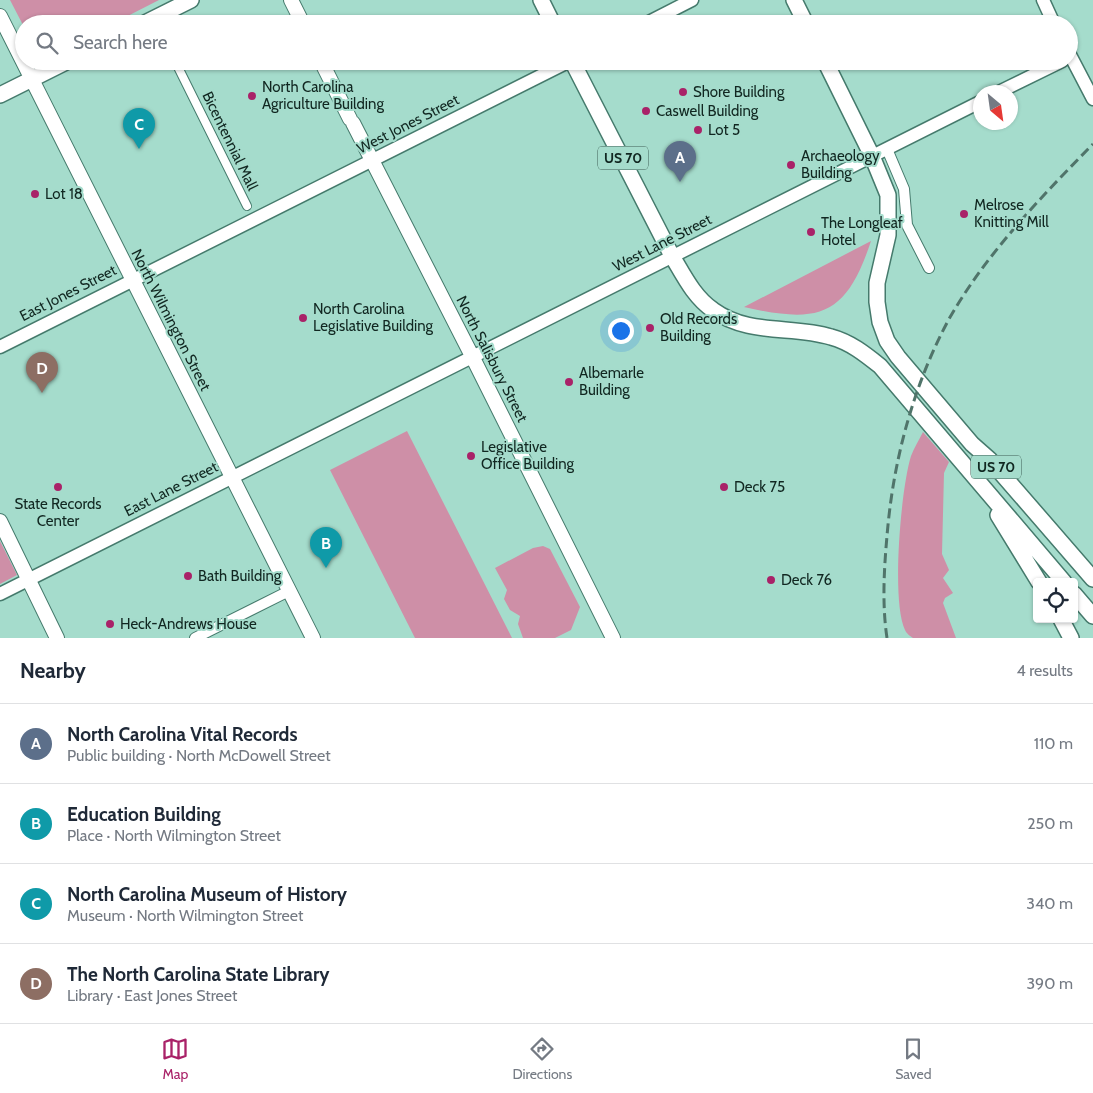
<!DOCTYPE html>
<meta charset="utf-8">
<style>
:root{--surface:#fff;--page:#f2f2f3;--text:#1f2937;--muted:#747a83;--line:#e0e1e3;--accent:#a92268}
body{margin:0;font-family:Cabin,sans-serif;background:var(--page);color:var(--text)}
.controls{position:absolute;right:15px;bottom:15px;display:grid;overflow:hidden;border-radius:5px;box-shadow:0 1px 4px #0004}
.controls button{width:45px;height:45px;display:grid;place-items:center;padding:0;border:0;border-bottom:1px solid var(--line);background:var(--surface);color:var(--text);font:25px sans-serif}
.compass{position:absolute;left:973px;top:85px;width:45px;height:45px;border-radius:50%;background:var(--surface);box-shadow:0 1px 4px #0004;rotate:151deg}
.you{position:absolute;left:620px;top:330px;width:18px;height:18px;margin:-12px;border:4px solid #fff;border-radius:50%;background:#1a73e8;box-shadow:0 0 0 8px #1a73e833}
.badge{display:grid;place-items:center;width:32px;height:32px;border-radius:50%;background:var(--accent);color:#fff;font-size:16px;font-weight:700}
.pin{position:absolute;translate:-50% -41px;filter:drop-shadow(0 1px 2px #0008)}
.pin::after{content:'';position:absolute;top:26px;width:18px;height:15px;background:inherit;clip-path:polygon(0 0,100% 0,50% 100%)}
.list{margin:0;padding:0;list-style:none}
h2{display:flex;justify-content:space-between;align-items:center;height:65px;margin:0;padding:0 20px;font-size:21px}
h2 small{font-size:16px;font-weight:400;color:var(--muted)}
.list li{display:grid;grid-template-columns:32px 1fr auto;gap:15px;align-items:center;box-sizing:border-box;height:80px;padding:0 20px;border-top:1px solid var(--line)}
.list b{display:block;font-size:19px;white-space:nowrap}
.list p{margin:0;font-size:16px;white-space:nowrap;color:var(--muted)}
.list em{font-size:16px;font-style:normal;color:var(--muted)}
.icon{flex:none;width:28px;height:28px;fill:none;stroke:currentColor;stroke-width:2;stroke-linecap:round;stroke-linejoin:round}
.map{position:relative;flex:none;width:1093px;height:638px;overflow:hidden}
.search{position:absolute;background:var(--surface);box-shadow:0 1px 4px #0004;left:15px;right:15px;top:15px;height:55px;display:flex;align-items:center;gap:12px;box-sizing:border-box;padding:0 18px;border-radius:28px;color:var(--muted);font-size:19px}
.sheet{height:385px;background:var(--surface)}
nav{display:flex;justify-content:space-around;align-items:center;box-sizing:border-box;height:70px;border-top:1px solid var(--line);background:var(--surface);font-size:14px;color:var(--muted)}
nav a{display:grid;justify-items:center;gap:2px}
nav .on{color:var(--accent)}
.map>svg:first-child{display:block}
</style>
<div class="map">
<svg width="1093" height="638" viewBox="0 0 1093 638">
<rect width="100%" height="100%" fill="#a5dccc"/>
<path fill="#ce8fa7" d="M10 0H159L112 24H24V27Z
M871 241C846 317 819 324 744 307Z
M407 431 512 638H415L330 470Z
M923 432 949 462 944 473 942 554 949 570 943 578 953 593 945 598 943 603 956 638H913C910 636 906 633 905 630 891 601 901 488 911 456 914 448 919 440 923 432Z
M0 541 17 575 0 584Z
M543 546 550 549 580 607 571 630 555 638H523L518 624 520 616 510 610 504 599 507 590 495 568 533 548Z"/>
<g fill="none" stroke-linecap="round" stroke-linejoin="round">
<g stroke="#457a6c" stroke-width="10">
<path id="pedestrian" d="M175 61 247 206"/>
</g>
<g stroke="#457a6c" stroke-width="12">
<path id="minor" d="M887 149 904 189 907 225 929 268
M195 638 289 591"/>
</g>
<g stroke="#457a6c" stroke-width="15">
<path id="tertiary" d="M1043 0 1054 24
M645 24 692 0
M1069 53 1093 99
M999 92 1062 61
M0 347 570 61
M0 594 980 102"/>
</g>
<g stroke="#457a6c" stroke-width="16">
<path id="secondary" d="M291 0 303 24
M0 16 313 638
M321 61 350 119
M353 123 472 356 613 638
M0 521 57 638"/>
</g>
<g stroke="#457a6c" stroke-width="18">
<path id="primary" d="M541 0 553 24
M794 0 806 24
M143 24 191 0
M572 61 672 256C684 276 694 297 713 310 749 336 792 325 831 337 850 342 865 354 880 366L1064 582
M825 61 872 156 888 195V235L877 283V302L880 322 887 341 898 357 972 444 989 459 1093 579
M0 95 68 61
M998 515 1039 582
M1074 594 1093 616
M1061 619 1071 638"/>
</g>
<use href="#pedestrian" stroke="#fff" stroke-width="8"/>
<use href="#minor" stroke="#fff" stroke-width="10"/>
<use href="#tertiary" stroke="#fff" stroke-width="12"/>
<use href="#secondary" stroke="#fff" stroke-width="14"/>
<use href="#primary" stroke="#fff" stroke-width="15"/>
<path stroke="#50746a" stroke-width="3" stroke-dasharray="10 5" stroke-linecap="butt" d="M887 638C882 605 884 569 887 536 893 461 913 386 949 319 986 254 1041 197 1093 144"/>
</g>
<g fill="#a92268" stroke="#a5dccc" stroke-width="2">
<circle cx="683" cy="92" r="5"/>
<circle cx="252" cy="96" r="5"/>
<circle cx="646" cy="111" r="5"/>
<circle cx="698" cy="130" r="5"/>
<circle cx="791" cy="165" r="5"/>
<circle cx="35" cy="194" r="5"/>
<circle cx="964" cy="214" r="5"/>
<circle cx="811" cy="232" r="5"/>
<circle cx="303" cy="318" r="5"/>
<circle cx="650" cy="328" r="5"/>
<circle cx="569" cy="382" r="5"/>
<circle cx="471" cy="456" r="5"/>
<circle cx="58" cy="487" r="5"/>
<circle cx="724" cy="487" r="5"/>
<circle cx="188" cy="576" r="5"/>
<circle cx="771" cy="580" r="5"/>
<circle cx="110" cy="624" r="5"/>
</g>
<g text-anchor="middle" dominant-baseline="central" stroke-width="4" stroke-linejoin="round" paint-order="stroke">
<g fill="#a5dccc" stroke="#3d5d54" stroke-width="1">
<rect x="598" y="146.5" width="50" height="23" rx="4"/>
<rect x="971" y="455.5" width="50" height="23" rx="4"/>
</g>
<g font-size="14" font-weight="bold" fill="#112721">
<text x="623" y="158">US 70</text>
<text x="996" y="467">US 70</text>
</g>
<g font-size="15" fill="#112721" stroke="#a5dccc" text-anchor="start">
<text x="262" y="87">North Carolina<tspan x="262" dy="17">Agriculture Building</tspan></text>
<text x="693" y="92">Shore Building</text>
<text x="656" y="111">Caswell Building</text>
<text x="708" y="130">Lot 5</text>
<text x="801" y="156">Archaeology<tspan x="801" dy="17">Building</tspan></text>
<text x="45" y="194">Lot 18</text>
<text x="974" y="205">Melrose<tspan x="974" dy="17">Knitting Mill</tspan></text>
<text x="821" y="223">The Longleaf<tspan x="821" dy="17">Hotel</tspan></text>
<text x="313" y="309">North Carolina<tspan x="313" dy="17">Legislative Building</tspan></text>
<text x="660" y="319">Old Records<tspan x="660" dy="17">Building</tspan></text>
<text x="579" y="373">Albemarle<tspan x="579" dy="17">Building</tspan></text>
<text x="481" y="447">Legislative<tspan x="481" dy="17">Office Building</tspan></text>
<text x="734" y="487">Deck 75</text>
<text x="58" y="504" text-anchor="middle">State Records<tspan x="58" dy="17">Center</tspan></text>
<text x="198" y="576">Bath Building</text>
<text x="781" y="580">Deck 76</text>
<text x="120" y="624">Heck-Andrews House</text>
</g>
<g font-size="15" fill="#112721" stroke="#a5dccc">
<text transform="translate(408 124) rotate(-27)">West Jones Street</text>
<text transform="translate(230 141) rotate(64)">Bicentennial Mall</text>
<text transform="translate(662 243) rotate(-27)">West Lane Street</text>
<text transform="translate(68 293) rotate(-27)">East Jones Street</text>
<text transform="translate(171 320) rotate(63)">North Wilmington Street</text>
<text transform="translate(492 359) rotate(63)">North Salisbury Street</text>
<text transform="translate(171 489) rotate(-27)">East Lane Street</text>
</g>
</g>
</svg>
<div class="controls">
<button><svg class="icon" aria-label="locate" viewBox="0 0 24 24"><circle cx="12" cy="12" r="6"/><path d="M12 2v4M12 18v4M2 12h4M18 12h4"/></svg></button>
</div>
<svg class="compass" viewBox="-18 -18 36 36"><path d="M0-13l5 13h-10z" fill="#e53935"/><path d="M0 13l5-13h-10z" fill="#747a83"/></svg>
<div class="you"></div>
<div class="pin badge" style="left:680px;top:182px;background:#5c6f8a">A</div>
<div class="pin badge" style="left:326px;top:568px;background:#0f9aa8">B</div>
<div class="pin badge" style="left:139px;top:149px;background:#0f9aa8">C</div>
<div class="pin badge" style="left:42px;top:393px;background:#8d6e63">D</div>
<div class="search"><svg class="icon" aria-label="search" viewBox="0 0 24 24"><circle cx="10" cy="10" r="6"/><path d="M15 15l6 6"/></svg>Search here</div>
</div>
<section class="sheet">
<h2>Nearby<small>4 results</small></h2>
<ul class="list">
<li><span class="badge" style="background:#5c6f8a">A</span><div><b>North Carolina Vital Records</b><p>Public building · North McDowell Street</p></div><em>110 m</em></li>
<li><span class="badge" style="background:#0f9aa8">B</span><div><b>Education Building</b><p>Place · North Wilmington Street</p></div><em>250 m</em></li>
<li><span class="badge" style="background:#0f9aa8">C</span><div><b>North Carolina Museum of History</b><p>Museum · North Wilmington Street</p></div><em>340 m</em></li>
<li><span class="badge" style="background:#8d6e63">D</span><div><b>The North Carolina State Library</b><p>Library · East Jones Street</p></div><em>390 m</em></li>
</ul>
</section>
<nav>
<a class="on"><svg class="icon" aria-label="map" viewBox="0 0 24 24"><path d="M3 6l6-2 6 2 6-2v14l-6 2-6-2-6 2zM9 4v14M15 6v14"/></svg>Map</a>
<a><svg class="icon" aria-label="directions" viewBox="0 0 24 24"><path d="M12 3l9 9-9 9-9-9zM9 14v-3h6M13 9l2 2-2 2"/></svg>Directions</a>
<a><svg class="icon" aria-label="saved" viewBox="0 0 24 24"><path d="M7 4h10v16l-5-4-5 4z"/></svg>Saved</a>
</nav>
